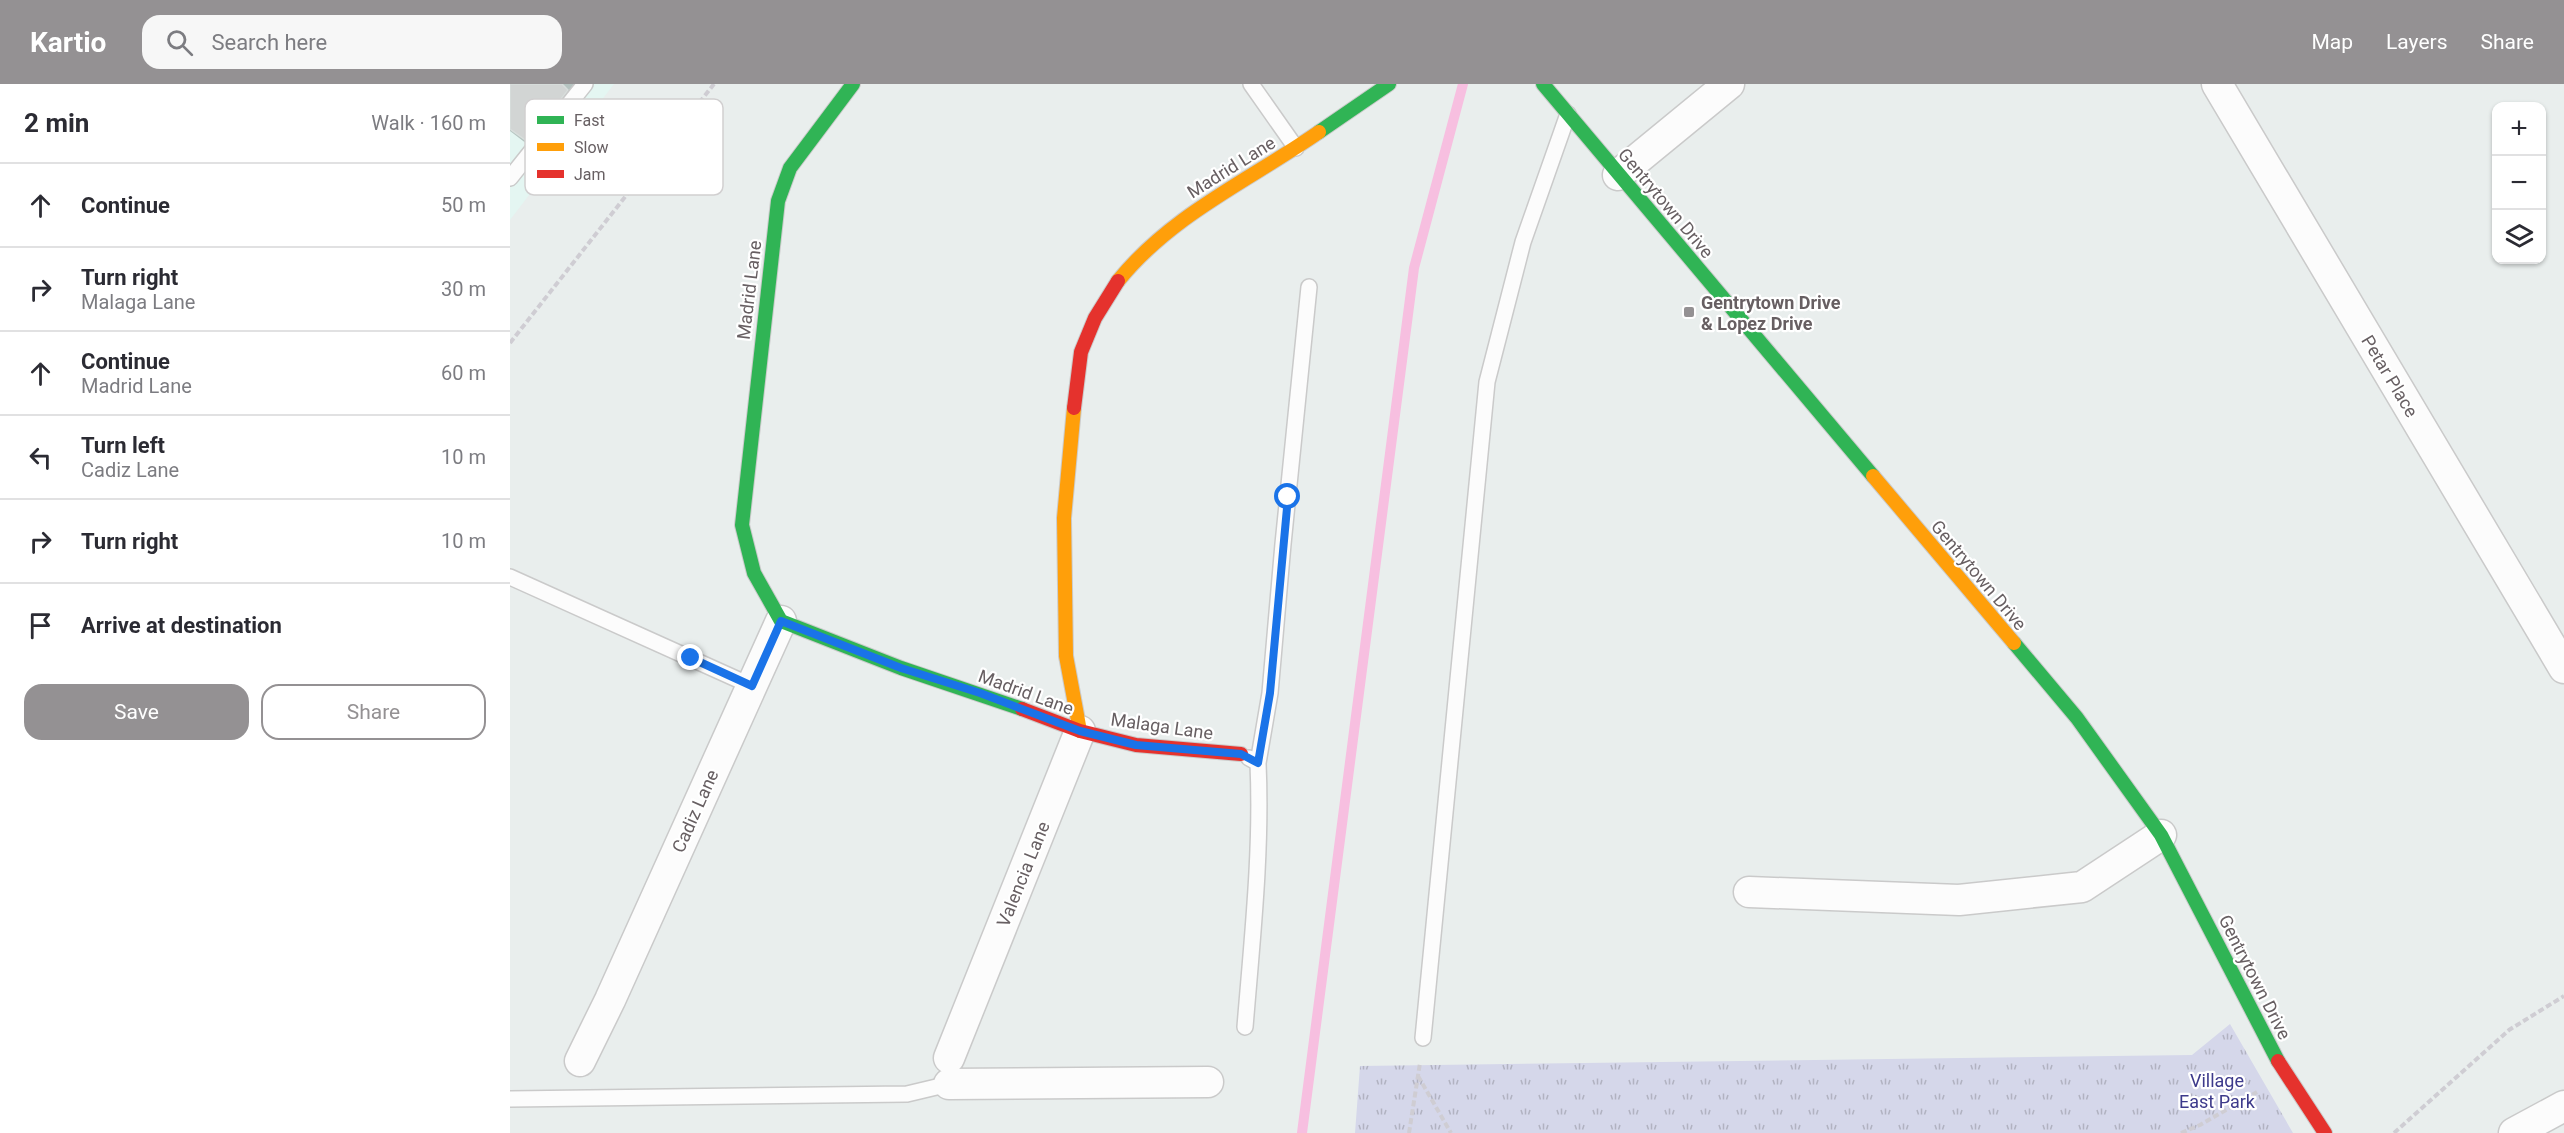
<!DOCTYPE html>
<meta charset="utf-8">
<style>
:root{--surface:#fff;--page:#f7f7f7;--text:#2b2b33;--muted:#7c7c81;--line:#e1e1e2;--accent:#949193}
body{margin:0;font-family:Roboto,sans-serif;background:var(--page);color:var(--text)}
.controls{position:absolute;right:18px;top:18px;display:grid;overflow:hidden;border-radius:12px;box-shadow:0 2px 4px #0004}
.controls button{width:54px;height:54px;display:grid;place-items:center;padding:0;border:0;border-bottom:2px solid var(--line);background:var(--surface);color:var(--text);font:30px sans-serif}
.stop{position:absolute;width:18px;height:18px;margin:-14px;border:4px solid #1a73e8;border-radius:50%;background:#fff}
.stop.end{background:#1a73e8;border-color:#fff;box-shadow:0 2px 6px #0008}
.list{margin:0;padding:0;list-style:none}
h2{display:flex;justify-content:space-between;align-items:center;height:78px;margin:0;padding:0 24px;font-size:26px}
h2 small{font-size:20px;font-weight:400;color:var(--muted)}
.list li{display:grid;grid-template-columns:39px 1fr auto;gap:18px;align-items:center;box-sizing:border-box;height:84px;padding:0 24px;border-top:2px solid var(--line)}
.list b{display:block;font-size:22px;white-space:nowrap}
.list p{margin:0;font-size:20px;white-space:nowrap;color:var(--muted)}
.list em{font-size:20px;font-style:normal;color:var(--muted)}
.actions{display:flex;gap:12px;padding:18px 24px}
.actions a{flex:1;padding:14px 0;border:2px solid var(--accent);border-radius:18px;text-align:center;font-size:21px;color:var(--accent)}
.actions .main{background:var(--accent);color:#fff}
.icon{flex:none;width:33px;height:33px;fill:none;stroke:currentColor;stroke-width:2;stroke-linecap:round;stroke-linejoin:round}
.map{position:relative;flex:none;width:2054px;height:1049px;overflow:hidden}
header{display:flex;align-items:center;gap:36px;box-sizing:border-box;height:84px;padding:0 30px;background:var(--accent);color:#fff}
header strong{font-size:28px}
nav{display:flex;gap:33px;margin-inline-start:auto;font-size:21px}
.search{width:420px;height:54px;background:var(--page);display:flex;align-items:center;gap:15px;box-sizing:border-box;padding:0 21px;border-radius:18px;color:var(--muted);font-size:22px}
main{display:flex}
aside{flex:1;background:var(--surface)}
.map>svg:first-child{display:block}
</style>
<header>
<strong>Kartio</strong>
<div class="search"><svg class="icon" aria-label="search" viewBox="0 0 24 24"><circle cx="10" cy="10" r="6"/><path d="M15 15l6 6"/></svg>Search here</div>
<nav><a>Map</a><a>Layers</a><a>Share</a></nav>
</header>
<main>
<aside>
<h2>2 min<small>Walk · 160 m</small></h2>
<ul class="list">
<li><svg class="icon" aria-label="ahead" viewBox="0 0 24 24"><path d="M12 20V5M6 11l6-6 6 6"/></svg><div><b>Continue</b></div><em>50 m</em></li>
<li><svg class="icon" aria-label="right" viewBox="0 0 24 24"><path d="M7 20v-9h11M14 6l5 5-5 5"/></svg><div><b>Turn right</b><p>Malaga Lane</p></div><em>30 m</em></li>
<li><svg class="icon" aria-label="ahead" viewBox="0 0 24 24"><path d="M12 20V5M6 11l6-6 6 6"/></svg><div><b>Continue</b><p>Madrid Lane</p></div><em>60 m</em></li>
<li><svg class="icon" aria-label="left" viewBox="0 0 24 24"><path d="M17 20v-9H6M10 6l-5 5 5 5"/></svg><div><b>Turn left</b><p>Cadiz Lane</p></div><em>10 m</em></li>
<li><svg class="icon" aria-label="right" viewBox="0 0 24 24"><path d="M7 20v-9h11M14 6l5 5-5 5"/></svg><div><b>Turn right</b></div><em>10 m</em></li>
<li><svg class="icon" aria-label="arrive" viewBox="0 0 24 24"><path d="M6 21V4h12l-3 4 3 4H6"/></svg><div><b>Arrive at destination</b></div></li>
</ul>
<div class="actions"><a class="main">Save</a><a>Share</a></div>
</aside>
<div class="map">
<svg width="2054" height="1049" viewBox="0 0 2054 1049">
<defs>
<pattern id="park-tufts" width="24" height="20" patternUnits="userSpaceOnUse" patternTransform="scale(1.5)"><rect width="24" height="20" fill="#d5d7ea"/><path d="M3 7l-1-3M5 7V3M7 7l1-3M15 17l-1-3M17 17v-4M19 17l1-3" fill="none" stroke="#b1b2c1"/></pattern>
</defs>
<rect width="100%" height="100%" fill="#e9eeed"/>
<path fill="#e4f6f2" d="M0 0H104L0 136Z"/>
<path fill="url(#park-tufts)" d="M1720 940 1783 1049H845L850 982 1682 971Z"/>
<path fill="#0003" d="M0 0H79L66 17 72 23 34 73 0 47Z"/>
<g fill="none" stroke-linecap="round" stroke-linejoin="round">
<path stroke="#f7bfe0" stroke-width="10" d="M792 1049 904 184 953 0"/>
</g>
<path fill="#d2d5d4" stroke="#d8dedc" stroke-width="1.5" d="M0 0H52L58 6 18 58 0 45Z"/>
<g fill="none" stroke-linecap="round" stroke-linejoin="round">
<g stroke="#cacaca" stroke-width="18">
<path id="lane" d="M741 0 786 64
M0 94 75 0
M0 493 242 602
M748 679 760 609 773 460 799 203
M735 943C742 856 752 767 748 679L739 674
M913 954 977 298 1013 158 1058 30
M0 1015 397 1010 439 1000"/>
</g>
<g stroke="#cacaca" stroke-width="33">
<path id="street" d="M1707 0 2054 584
M1108 91 1219 0
M1239 808 1449 816 1572 803 1651 751
M439 974 570 647
M70 977 100 916 271 537
M439 1000 698 998
M2004 1049 2054 1022"/>
</g>
<g stroke="#cbcbcb" stroke-width="16">
<path id="fast" d="M343 0 280 84 268 117 232 441 244 489 271 537 391 584 512 625
M1033 0 1363 392
M809 48 879 0
M1504 559 1567 634 1651 751 1768 977"/>
</g>
<g stroke="#cbcbcb" stroke-width="16">
<path id="slow" d="M608 197C662 130 740 96 809 48
M564 324 554 434 556 572 570 647
M1363 392 1504 559"/>
</g>
<g stroke="#cbcbcb" stroke-width="16">
<path id="jam" d="M564 324 571 268 585 234 608 197
M512 625 570 647 626 661 731 670
M1768 977 1815 1049"/>
</g>
<path stroke="#cfcdd3" stroke-width="4" stroke-dasharray="6 3" stroke-linecap="butt" d="M0 259 204 0
M908 992 941 1049
M899 1049 910 979
M1671 1049 1690 1041 1747 1008
M1884 1049 1999 946 2054 912"/>
<use href="#lane" stroke="#fcfcfc" stroke-width="15"/>
<use href="#street" stroke="#fcfcfc" stroke-width="30"/>
<use href="#fast" stroke="#30b455" stroke-width="14"/>
<use href="#slow" stroke="#ff9f0a" stroke-width="14"/>
<use href="#jam" stroke="#e5322d" stroke-width="14"/>
</g>
<g fill="none" stroke-linecap="round" stroke-linejoin="round">
<path stroke="#1a73e8" stroke-width="8" d="M181 574 242 602 271 537 391 584 470 609 570 647 626 661 731 670 748 679 760 609 778 413"/>
</g>
<rect fill="#949193" stroke="#fff" stroke-width="2" x="1173" y="222" width="12" height="12" rx="3"/>
<g text-anchor="middle" dominant-baseline="central" stroke-width="4.5" stroke-linejoin="round" paint-order="stroke">
<g font-size="18" fill="#675f62" stroke="#fff">
<text transform="translate(721 83) rotate(-32)">Madrid Lane</text>
<text transform="translate(1156 119) rotate(50)">Gentrytown Drive</text>
<text transform="translate(239 206) rotate(-83)">Madrid Lane</text>
<text transform="translate(1880 292) rotate(59)">Petar Place</text>
<text transform="translate(1469 491) rotate(50)">Gentrytown Drive</text>
<text transform="translate(516 608) rotate(20)">Madrid Lane</text>
<text transform="translate(652 642) rotate(8)">Malaga Lane</text>
<text transform="translate(185 727) rotate(-66)">Cadiz Lane</text>
<text transform="translate(513 790) rotate(-68)">Valencia Lane</text>
<text transform="translate(1745 893) rotate(63)">Gentrytown Drive</text>
</g>
<g font-size="18" font-weight="bold" fill="#675f62" stroke="#fff" text-anchor="start">
<text x="1191" y="218">Gentrytown Drive<tspan x="1191" dy="21">&amp; Lopez Drive</tspan></text>
</g>
<g font-size="18" fill="#3d3a8b" stroke="#fff">
<text x="1707" y="996">Village<tspan x="1707" dy="21">East Park</tspan></text>
</g>
</g>
<rect x="15" y="15" width="198" height="96" rx="9" fill="#fff" stroke="#d1cfd0" stroke-width="1.5"/>
<rect x="27" y="32" width="27" height="8" fill="#30b455"/>
<rect x="27" y="59" width="27" height="8" fill="#ff9f0a"/>
<rect x="27" y="86" width="27" height="8" fill="#e5322d"/>
<g font-size="16" fill="#675f62">
<text x="64" y="42">Fast</text>
<text x="64" y="69">Slow</text>
<text x="64" y="96">Jam</text>
</g>
</svg>
<div class="controls">
<button>+</button>
<button>−</button>
<button><svg class="icon" aria-label="layers" viewBox="0 0 24 24"><path d="M12 4l9 5-9 5-9-5zM3 14l9 5 9-5"/></svg></button>
</div>
<div class="stop" style="left:778px;top:413px"></div>
<div class="stop end" style="left:181px;top:574px"></div>
</div>
</main>
